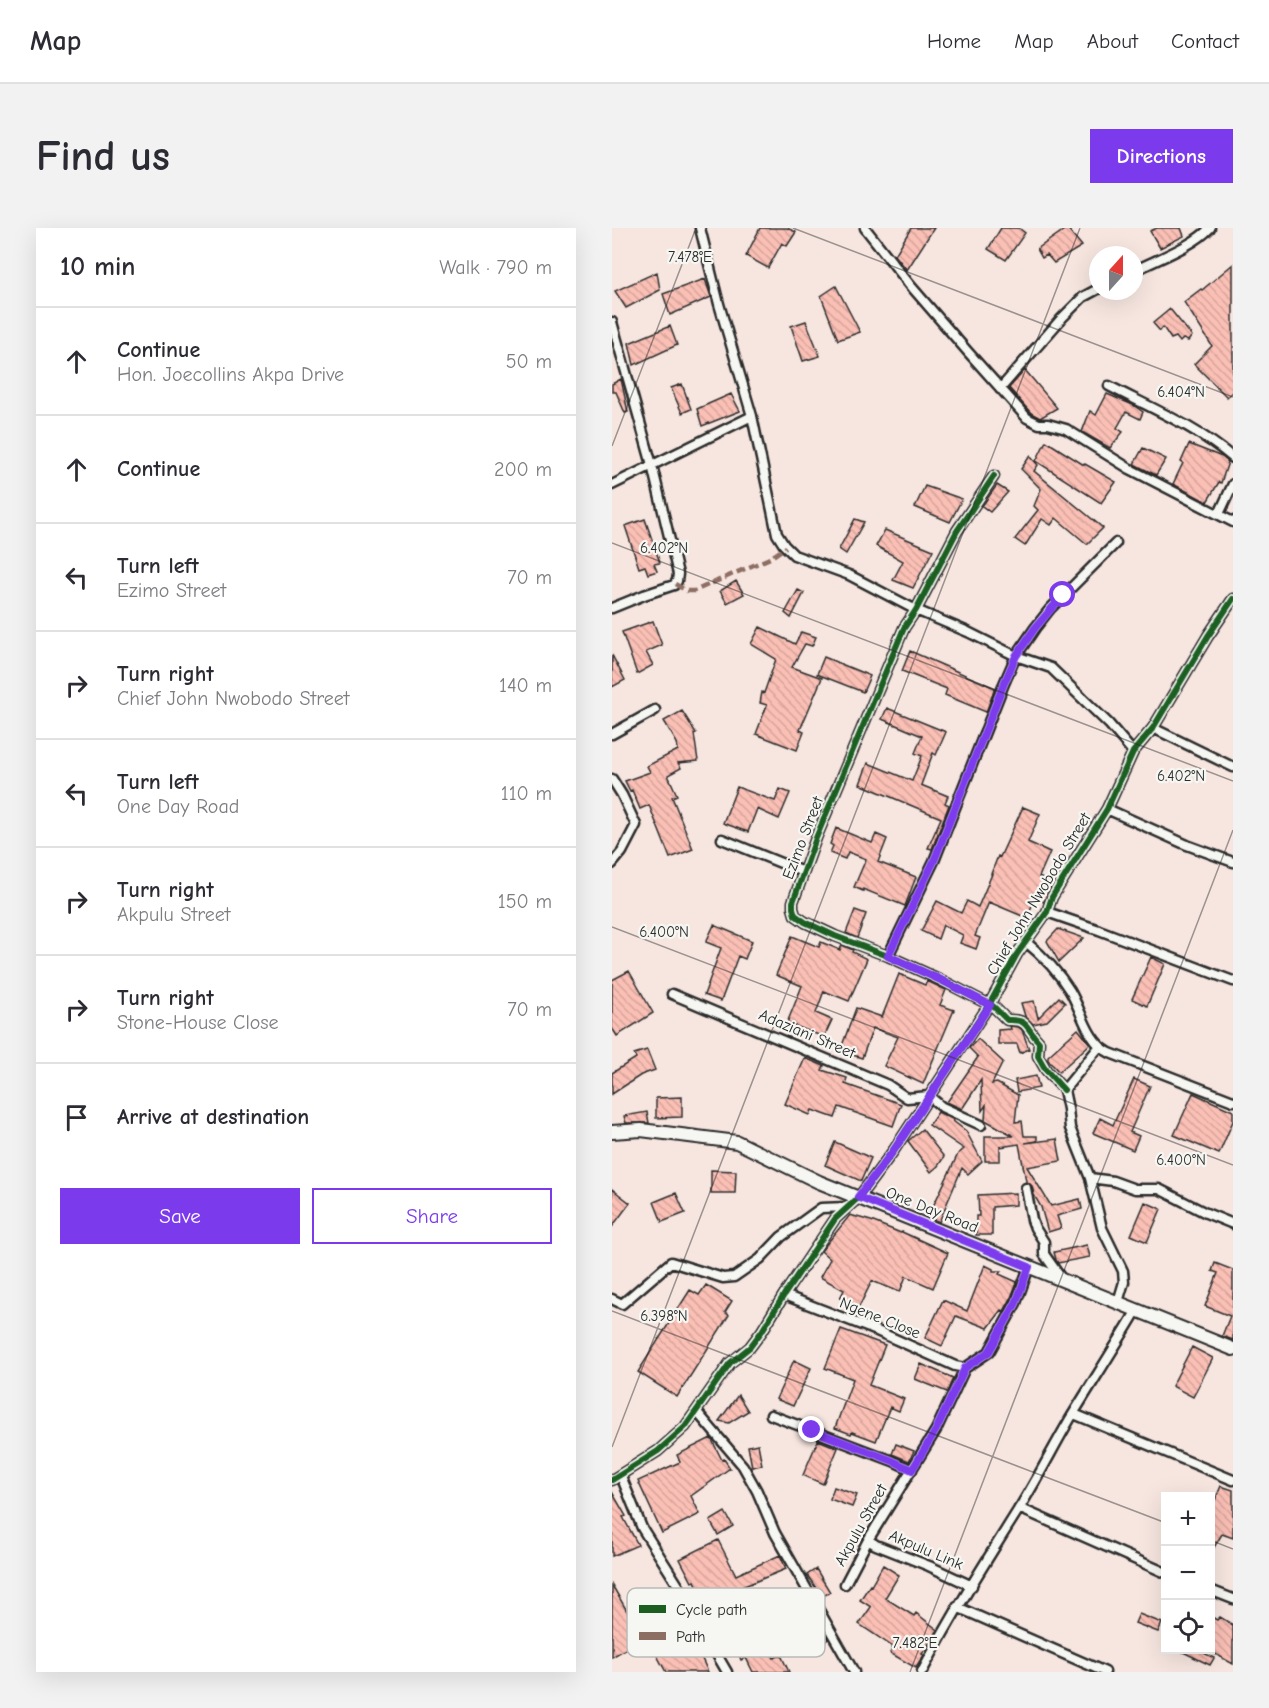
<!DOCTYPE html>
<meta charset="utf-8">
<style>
:root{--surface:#fff;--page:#f2f2f3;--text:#2b2b33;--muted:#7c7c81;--line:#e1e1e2;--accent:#7c3aed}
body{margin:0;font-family:"Comic Neue",sans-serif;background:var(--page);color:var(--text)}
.controls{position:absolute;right:18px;bottom:18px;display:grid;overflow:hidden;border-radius:0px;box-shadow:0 6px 24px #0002}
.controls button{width:54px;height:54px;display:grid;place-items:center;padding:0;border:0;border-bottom:2px solid var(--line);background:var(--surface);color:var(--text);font:30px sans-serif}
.compass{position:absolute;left:477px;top:18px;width:54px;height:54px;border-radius:50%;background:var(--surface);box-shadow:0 6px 24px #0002;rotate:21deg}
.stop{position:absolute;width:18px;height:18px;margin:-14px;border:4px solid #7c3aed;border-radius:50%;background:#fff}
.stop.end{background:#7c3aed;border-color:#fff;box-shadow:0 2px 6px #0008}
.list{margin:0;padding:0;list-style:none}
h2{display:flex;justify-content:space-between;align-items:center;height:78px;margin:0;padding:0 24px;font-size:26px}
h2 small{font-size:20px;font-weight:400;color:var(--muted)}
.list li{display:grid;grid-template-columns:39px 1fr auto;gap:18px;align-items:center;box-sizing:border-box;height:108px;padding:0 24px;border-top:2px solid var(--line)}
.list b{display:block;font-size:22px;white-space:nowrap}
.list p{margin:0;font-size:20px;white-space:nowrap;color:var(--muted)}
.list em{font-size:20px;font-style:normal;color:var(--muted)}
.actions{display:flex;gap:12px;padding:18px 24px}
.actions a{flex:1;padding:14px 0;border:2px solid var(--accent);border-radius:0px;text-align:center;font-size:21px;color:var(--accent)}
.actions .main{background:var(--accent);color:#fff}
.icon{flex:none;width:33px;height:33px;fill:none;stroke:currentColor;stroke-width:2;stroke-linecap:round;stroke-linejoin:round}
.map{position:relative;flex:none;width:621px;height:1444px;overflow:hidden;border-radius:0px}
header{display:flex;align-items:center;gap:36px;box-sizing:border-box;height:84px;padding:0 30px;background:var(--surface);border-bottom:2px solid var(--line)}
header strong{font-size:28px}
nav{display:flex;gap:33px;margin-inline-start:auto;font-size:21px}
.intro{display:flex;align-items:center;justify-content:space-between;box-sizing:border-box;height:144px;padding:0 36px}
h1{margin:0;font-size:42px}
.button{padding:15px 27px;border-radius:0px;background:var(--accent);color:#fff;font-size:21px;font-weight:700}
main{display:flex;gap:36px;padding:0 36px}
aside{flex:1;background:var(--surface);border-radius:0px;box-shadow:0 6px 24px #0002}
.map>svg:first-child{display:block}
</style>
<header>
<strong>Map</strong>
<nav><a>Home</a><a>Map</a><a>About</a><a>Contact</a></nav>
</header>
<div class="intro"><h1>Find us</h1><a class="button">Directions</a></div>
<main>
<aside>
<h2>10 min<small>Walk · 790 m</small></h2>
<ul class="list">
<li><svg class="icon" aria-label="ahead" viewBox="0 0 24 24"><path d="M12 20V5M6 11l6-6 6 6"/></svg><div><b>Continue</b><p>Hon. Joecollins Akpa Drive</p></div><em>50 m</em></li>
<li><svg class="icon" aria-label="ahead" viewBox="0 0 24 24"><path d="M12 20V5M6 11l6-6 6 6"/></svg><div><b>Continue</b></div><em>200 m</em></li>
<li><svg class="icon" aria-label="left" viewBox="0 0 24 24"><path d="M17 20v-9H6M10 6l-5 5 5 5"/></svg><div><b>Turn left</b><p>Ezimo Street</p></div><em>70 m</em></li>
<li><svg class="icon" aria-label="right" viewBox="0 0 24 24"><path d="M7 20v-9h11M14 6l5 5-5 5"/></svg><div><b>Turn right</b><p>Chief John Nwobodo Street</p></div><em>140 m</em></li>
<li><svg class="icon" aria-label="left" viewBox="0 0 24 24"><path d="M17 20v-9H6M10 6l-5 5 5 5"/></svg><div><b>Turn left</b><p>One Day Road</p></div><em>110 m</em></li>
<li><svg class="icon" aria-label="right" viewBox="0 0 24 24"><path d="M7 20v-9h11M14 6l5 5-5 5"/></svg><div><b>Turn right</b><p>Akpulu Street</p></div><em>150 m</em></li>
<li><svg class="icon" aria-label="right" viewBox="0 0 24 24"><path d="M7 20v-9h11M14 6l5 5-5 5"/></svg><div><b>Turn right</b><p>Stone-House Close</p></div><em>70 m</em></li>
<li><svg class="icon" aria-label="arrive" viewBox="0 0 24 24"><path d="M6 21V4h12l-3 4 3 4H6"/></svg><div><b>Arrive at destination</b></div></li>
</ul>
<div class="actions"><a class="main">Save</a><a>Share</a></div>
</aside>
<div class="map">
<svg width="621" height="1444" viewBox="0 0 621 1444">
<defs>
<pattern id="building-back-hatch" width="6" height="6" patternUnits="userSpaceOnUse" patternTransform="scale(1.5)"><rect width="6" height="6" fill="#fabfb5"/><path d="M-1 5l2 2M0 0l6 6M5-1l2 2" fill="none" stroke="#d6a49c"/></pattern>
</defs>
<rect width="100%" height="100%" fill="#f7e6e0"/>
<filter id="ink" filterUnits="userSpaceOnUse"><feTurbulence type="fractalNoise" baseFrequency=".0167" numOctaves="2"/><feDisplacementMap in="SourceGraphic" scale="12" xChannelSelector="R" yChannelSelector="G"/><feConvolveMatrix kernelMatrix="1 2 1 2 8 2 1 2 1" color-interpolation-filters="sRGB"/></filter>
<g filter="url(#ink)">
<path fill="url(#building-back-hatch)" stroke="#2b2b2b" stroke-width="1.5" d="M148 0H175L184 4 175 18 170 15 156 40 134 28Z
M299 0H322L295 42 283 27Z
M389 0H407L413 5 394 32 376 21Z
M455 0 470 18 442 35 435 27 430 30 425 21Z
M545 0H569L572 8 548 20 538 3Z
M621 36V163L615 169 582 136 600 118 572 74 589 61 590 62Z
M45 44 48 62 14 80 3 63Z
M93 51 99 69 58 87 51 66Z
M224 58 248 104 226 112 209 68Z
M558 81 580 108 576 113 571 111 568 114 564 109 559 111 551 99 548 103 541 95Z
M194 93 208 128 191 133 179 98Z
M58 98 65 117 22 137 17 115Z
M413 142 445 180 428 190 419 185 397 160Z
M9 151 16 184 13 185 4 164H0V156Z
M70 156 79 181 70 185 59 160Z
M119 166 128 183 90 198 85 181Z
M495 166 521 177 531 184 528 191 514 184 505 200 511 204 498 220 470 204 478 183 484 187Z
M434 213 472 237 473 236 504 254 489 275 424 233Z
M577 216 610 229 616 234 609 255 607 254 595 274 561 256 571 235 569 234Z
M531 220 554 231 544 247 522 236Z
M418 228 426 237 422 243 491 300 475 316 444 290 439 297 430 291 413 318 403 311 426 282 422 278 429 261 409 241Z
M385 257 396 264 378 284 370 278Z
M313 258 350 271 338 294 303 279Z
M33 291 48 335 42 336 45 343 36 346 33 338 27 340 13 298Z
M243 291 252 294 234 326 227 321Z
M273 302 321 322 301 360 281 352 291 333 264 318Z
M124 353 132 366 115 375 108 363Z
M186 362 192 365 179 390 173 385Z
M41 393 50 417 34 424 41 437 25 446 10 404Z
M148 399 183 416 189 404 204 409 200 418 193 416 180 439 210 450 188 502 192 504 185 522 144 506 155 477 148 475 150 464 152 465 164 431 139 416Z
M298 423 383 460 374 484 333 467 335 461 290 443Z
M0 427 13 452 0 459Z
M212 429 258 448 251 464 205 446Z
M275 480 334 504 324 527 321 525 309 557 336 568 333 575 337 577 320 621 316 620 329 590 248 556 256 535 300 553 310 528 303 525 310 508 270 491Z
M70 483 84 505 82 506 86 533 66 535 69 540 56 547 65 567 60 569 81 621 58 630 37 577 28 581 20 562 18 563 13 553 38 544 35 538 66 522 65 515 52 493Z
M125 559 163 573 168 561 178 565 167 591 145 581 136 604 111 595Z
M411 579 428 586 416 614 438 624 427 649 440 656 432 674 423 670 415 690 377 674 363 708 368 710 364 721 348 715 351 707 331 697 326 711 309 703 325 673 349 685 355 673 366 679 380 646H379L386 628 388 629Z
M224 600 260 615 264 606 275 611 266 634 304 649 293 678 251 661V663L242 659 254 631 236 624 233 631 218 625 221 618 218 616Z
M243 682 254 686 245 710 234 705Z
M102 697 140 713 133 731 126 728 109 773 92 767 109 720 94 714Z
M446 701 472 710 447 734 435 713Z
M180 708 207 719 209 714 228 722 230 717 241 722 240 724 255 731 237 773 212 763 204 785 220 792 212 809 175 795 190 758 164 747Z
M539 729 553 736 535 778 520 771Z
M17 743 41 785 5 808 0 800V752Z
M287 746 313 757 315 753 334 762 328 777 342 782 311 856 272 838 286 809 261 800 250 830 228 823 244 780 270 789Z
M447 769 453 775 435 793 421 796 413 788 409 775 422 773 426 790Z
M398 798 406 799 410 802 417 821 408 825 405 816H386V802L399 801Z
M466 801 478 816 447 844 436 832V828Z
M366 811 391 834 380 856 385 855 406 867 403 894 410 893 412 908H425V913L413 915 445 911 449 933 415 939 439 978 468 971 470 981 445 988 449 1000 436 1004 429 979 422 967 420 958 414 953 407 916 388 919V933H373V908H402L373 892 374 877 370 883 369 852 350 881 335 874 366 829 357 820Z
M35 822 43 842 29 847 0 866V845L24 830 22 826Z
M193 830 212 838 210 842 235 850 233 856 289 876 281 898 227 879 223 890 200 882 198 887 173 876Z
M424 848 427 860 405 864 403 852Z
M522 851 538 858 518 904 527 908 521 922 481 905 488 890 501 897Z
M581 865 621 883V893L607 926 562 907Z
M70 869V889L44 890V870Z
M35 884 37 895H14L12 888Z
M326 884 342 892 341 893 354 903 370 933 356 946 350 940 327 994 316 989 346 926 352 921 317 897Z
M310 901 332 929 326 938 319 944 296 913Z
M223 914 259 930 249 953 213 937Z
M99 942 124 943 123 965H99Z
M0 961 18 975 0 999Z
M64 965 73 985 50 994 42 974Z
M404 965V977L380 979V1007H364V988H367L366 967Z
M533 974 549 981 535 1014 519 1007Z
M238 987 259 993 289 1005 290 1004 336 1025 321 1060 294 1048 288 1064 260 1053 247 1079 228 1070 232 1062 208 1049 218 1031 209 1023Z
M475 1017 478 1029 446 1035 444 1032 442 1024Z
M603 1035 621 1042V1112L610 1108 618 1088 593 1078 606 1045 600 1043Z
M373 1037 381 1041V1043H389L387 1046 405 1054 398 1072 392 1083 390 1082 376 1100 344 1088 330 1118 313 1110 331 1072 355 1083Z
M94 1057 120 1073 113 1084 117 1087 65 1169 26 1144 78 1062 87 1067Z
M229 1101 273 1117 257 1157 292 1171 287 1183 278 1179 264 1213 240 1204 239 1206 223 1200 241 1151 213 1140Z
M580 1119 601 1130 581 1169 560 1158Z
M182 1132 199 1140 181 1178 164 1171Z
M309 1136 341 1150 335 1164 303 1151Z
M126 1167 136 1183 117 1195 107 1193Z
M99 1210 110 1232 112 1231 118 1240 79 1268 88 1286 50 1305 26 1253 68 1234 65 1227Z
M206 1212 226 1220 211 1256 191 1247Z
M146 1216 150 1237 140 1239 136 1218Z
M284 1216 302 1223 297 1233 280 1226Z
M609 1258 621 1262V1310L610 1306 598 1326V1284Z
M222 1259 245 1267 240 1279 218 1271Z
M0 1264 14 1288 11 1289 26 1317 0 1328Z
M113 1284 121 1298 106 1307 98 1293Z
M106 1312 124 1347 168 1327 174 1341 130 1359 138 1377 141 1375 151 1393 148 1394 162 1430 169 1427 177 1444H141L134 1430 129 1432 120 1408 115 1411 100 1382 97 1383 83 1353 80 1354 68 1331Z
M271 1337 287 1347 273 1370 302 1388 304 1385 326 1402 310 1426 312 1427 304 1440 278 1425 281 1419 247 1396 259 1379 248 1372 258 1357 259 1358Z
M204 1341 218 1364 210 1369 195 1347Z
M0 1357 18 1388 29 1412 0 1429Z
M527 1386 550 1395 546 1404 523 1395Z
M598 1388 605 1392 608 1389 621 1397V1436L598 1423Z
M210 1403 216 1411 202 1424 195 1417Z
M80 1404 89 1420 86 1422 96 1444H54L42 1422Z
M567 1422H586L602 1430 598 1437Z"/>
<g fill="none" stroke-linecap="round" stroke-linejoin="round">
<g stroke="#2b2b2b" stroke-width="13">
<path id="minor" d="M88 0 107 76 140 188 165 306 172 317 182 327 237 347 304 382 356 404 404 428 439 440 497 496 521 524
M253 0 298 57 356 124 415 190 427 196H436L454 201 518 241 621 294
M522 43C545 31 580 19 598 0
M0 94 40 237 66 346 65 353 62 357 32 367 0 380
M497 158C539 180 585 199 621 230
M388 161 450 90 471 69 486 61
M382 248 345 303 304 382 292 400 204 610 181 674V680L183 687 193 694 223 708 276 728 329 752 382 779 395 792C418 791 413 800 427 814L426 828 434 842 452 862
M0 257 140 188
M607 286 621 256
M541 500 621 539
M0 506 43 482
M0 551 10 567 24 597 10 624 0 636
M495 581 575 617 621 634
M110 611 191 644
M435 684 487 702 621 753
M414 714C430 727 447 745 458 763 470 783 475 814 498 825L621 873
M276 728 322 633 391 458 404 428 423 400 438 381 504 315
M60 766 276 857 295 870 317 868 330 879 369 897
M487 819 452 862 456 881 458 900 478 950 490 1000 511 1043 512 1054 506 1074
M478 950 501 953 523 961H547L594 985 621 996
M414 960 420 992 423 1000 432 1014V1026L449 1050
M172 1067 265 1103 343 1138 353 1140
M0 1071 10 1076 59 1034 111 1050 122 1049 148 1031 169 1009 209 980 235 979
M85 1184 131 1238 145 1263 163 1305 242 1444
M462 1186 621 1252
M159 1187 281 1233 300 1242
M9 1248 30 1300 69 1362 90 1401 115 1444
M0 1252 46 1223 73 1199 118 1135 138 1119 150 1103 172 1067 223 991 247 969 282 922 377 777 405 726 435 684 440 669 495 581 521 524 541 500 596 408 621 371
M407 1280 554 1345
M256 1312 264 1317 317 1338 360 1358
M233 1356 256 1312 324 1202 353 1140 377 1124 404 1075 417 1039
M598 1362 621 1371
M345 1379 493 1444
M310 1444C340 1387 374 1333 408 1279 426 1250 441 1220 458 1191 480 1155 503 1119 525 1082"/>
</g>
<g stroke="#2b2b2b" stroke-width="16">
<path id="secondary" d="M0 904 29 902 125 914 207 954 621 1121"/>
</g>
<use href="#minor" stroke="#f6f6f2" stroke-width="8"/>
<use href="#secondary" stroke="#f6f6f2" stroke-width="12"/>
<path stroke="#8d6e63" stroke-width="4.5" stroke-dasharray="9 4.5" stroke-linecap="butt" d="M63 356 75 363H82L158 330 174 319"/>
<g stroke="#f6f6f2" stroke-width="10">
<path id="cycleway" d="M382 248 345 303 304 382 292 400 204 610 181 674V680L183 687 193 694 223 708 276 728 329 752 382 779 395 792C418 791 413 800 427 814L426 828 434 842 452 862
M0 1252 46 1223 73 1199 118 1135 138 1119 150 1103 172 1067 223 991 247 969 282 922 377 777 405 726 435 684 440 669 495 581 521 524 541 500 596 408 621 371"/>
</g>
<use href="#cycleway" stroke="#1b5e20" stroke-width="6"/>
</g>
</g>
<g fill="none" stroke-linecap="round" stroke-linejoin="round" filter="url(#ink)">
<path stroke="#7c3aed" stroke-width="8" d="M200 1202 281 1233 300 1242 324 1202 353 1140 377 1124 404 1075 417 1039 246 969 282 922 378 777 329 752 276 728 322 633 391 458 404 428 423 400 451 367"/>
</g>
<path fill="none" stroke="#2b2b2b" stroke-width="1.5" stroke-opacity="0.45" d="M181 0 621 169M0 218 84 0M0 315 621 553M0 699 621 937M0 1083 554 1295M0 1219 468 0M598 1312 621 1321M298 1444 621 602"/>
<g text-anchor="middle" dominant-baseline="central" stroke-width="4.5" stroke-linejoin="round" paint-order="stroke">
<g font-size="16" fill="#2b2b2b" stroke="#f6f6f2">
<text transform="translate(191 610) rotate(-69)">Ezimo Street</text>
<text transform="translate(427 666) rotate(-59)">Chief John Nwobodo Street</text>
<text transform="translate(195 806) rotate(23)">Adaziani Street</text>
<text transform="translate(320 982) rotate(22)">One Day Road</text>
<text transform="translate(268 1090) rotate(22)">Ngene Close</text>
<text transform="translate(249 1297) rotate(-61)">Akpulu Street</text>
<text transform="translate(314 1322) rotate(23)">Akpulu Link</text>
</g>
</g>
<rect x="15" y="1360" width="198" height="69" rx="9" fill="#f6f6f2" stroke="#b9b9b6" stroke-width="1.5"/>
<rect x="27" y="1377" width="27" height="8" fill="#1b5e20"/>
<rect x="27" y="1404" width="27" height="8" fill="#8d6e63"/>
<g font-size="16" fill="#2b2b2b">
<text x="64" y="1387">Cycle path</text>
<text x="64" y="1414">Path</text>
</g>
<g font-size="15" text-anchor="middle" fill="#2b2b2b" stroke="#f6f6f2" stroke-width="4.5" stroke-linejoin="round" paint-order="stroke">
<text x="78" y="34">7.478°E</text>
<text x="569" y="169">6.404°N</text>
<text x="52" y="325">6.402°N</text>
<text x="569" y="553">6.402°N</text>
<text x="52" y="709">6.400°N</text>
<text x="569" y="937">6.400°N</text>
<text x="52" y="1093">6.398°N</text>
<text x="303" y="1420">7.482°E</text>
</g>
</svg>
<div class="controls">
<button>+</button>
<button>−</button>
<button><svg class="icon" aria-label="locate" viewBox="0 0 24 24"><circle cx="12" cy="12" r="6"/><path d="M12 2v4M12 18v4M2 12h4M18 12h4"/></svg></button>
</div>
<svg class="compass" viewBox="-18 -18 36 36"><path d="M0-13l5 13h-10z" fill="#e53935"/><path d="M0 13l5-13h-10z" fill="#7c7c81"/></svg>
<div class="stop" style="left:451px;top:367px"></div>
<div class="stop end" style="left:200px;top:1202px"></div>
</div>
</main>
